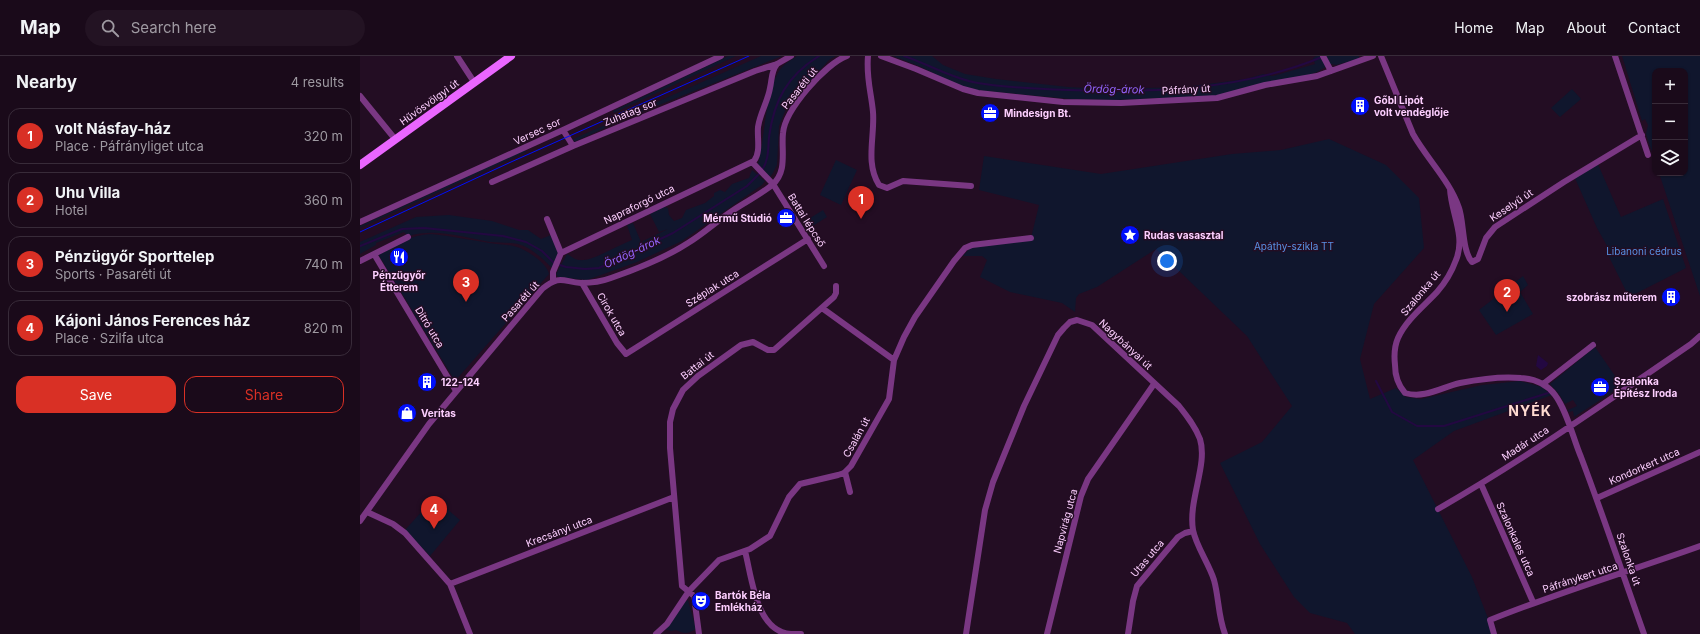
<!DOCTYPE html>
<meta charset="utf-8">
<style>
:root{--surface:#1a0a1a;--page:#231323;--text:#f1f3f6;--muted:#9f9aa2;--line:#382b39;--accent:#d93025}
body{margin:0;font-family:Inter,sans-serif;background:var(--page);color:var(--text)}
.controls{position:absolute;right:12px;top:12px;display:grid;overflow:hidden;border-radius:8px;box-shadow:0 1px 3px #0004}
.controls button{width:36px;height:36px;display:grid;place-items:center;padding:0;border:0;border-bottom:1px solid var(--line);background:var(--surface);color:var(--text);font:20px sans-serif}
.you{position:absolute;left:807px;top:205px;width:14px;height:14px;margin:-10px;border:3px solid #fff;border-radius:50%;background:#1a73e8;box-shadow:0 0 0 6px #1a73e833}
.badge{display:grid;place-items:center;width:26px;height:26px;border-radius:50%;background:var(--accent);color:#fff;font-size:13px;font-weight:700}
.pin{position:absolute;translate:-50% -33px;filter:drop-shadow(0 1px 2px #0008)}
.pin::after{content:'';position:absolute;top:21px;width:14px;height:12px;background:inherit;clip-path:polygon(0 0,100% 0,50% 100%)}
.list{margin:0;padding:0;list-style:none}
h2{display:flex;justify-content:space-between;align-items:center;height:52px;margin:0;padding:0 16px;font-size:17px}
h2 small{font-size:13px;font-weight:400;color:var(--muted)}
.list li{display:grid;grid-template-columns:26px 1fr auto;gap:12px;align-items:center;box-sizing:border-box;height:56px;margin:0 8px 8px;padding:0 8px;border:1px solid var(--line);border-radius:12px}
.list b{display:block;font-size:15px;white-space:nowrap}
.list p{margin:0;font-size:13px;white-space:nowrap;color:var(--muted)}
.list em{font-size:13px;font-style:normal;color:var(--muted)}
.actions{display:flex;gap:8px;padding:12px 16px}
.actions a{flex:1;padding:9px 0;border:1px solid var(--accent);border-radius:12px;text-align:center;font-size:14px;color:var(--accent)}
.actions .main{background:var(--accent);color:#fff}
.icon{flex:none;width:22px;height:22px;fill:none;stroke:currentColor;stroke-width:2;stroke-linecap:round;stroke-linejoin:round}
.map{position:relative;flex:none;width:1340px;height:578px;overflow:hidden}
header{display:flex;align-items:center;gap:24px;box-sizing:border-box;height:56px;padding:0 20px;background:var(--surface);border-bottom:1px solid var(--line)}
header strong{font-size:19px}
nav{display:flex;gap:22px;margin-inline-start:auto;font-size:14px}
.search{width:280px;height:36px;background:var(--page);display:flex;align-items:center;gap:10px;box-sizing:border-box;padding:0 14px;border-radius:22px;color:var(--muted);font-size:15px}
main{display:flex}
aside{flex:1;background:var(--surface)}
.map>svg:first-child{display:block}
</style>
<header>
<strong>Map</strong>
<div class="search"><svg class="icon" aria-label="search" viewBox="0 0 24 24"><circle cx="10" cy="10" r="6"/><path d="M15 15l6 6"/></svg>Search here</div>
<nav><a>Home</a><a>Map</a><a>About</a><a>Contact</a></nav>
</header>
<main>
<aside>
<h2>Nearby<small>4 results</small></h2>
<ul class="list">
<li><span class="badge">1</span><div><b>volt Násfay-ház</b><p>Place · Páfrányliget utca</p></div><em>320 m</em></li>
<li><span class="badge">2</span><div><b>Uhu Villa</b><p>Hotel</p></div><em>360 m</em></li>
<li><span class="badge">3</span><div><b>Pénzügyőr Sporttelep</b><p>Sports · Pasaréti út</p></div><em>740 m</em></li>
<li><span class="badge">4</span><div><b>Kájoni János Ferences ház</b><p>Place · Szilfa utca</p></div><em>820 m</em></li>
</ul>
<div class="actions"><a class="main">Save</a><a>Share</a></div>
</aside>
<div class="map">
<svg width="1340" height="578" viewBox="0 0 1340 578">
<rect width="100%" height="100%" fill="#230d23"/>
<path fill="#10162d" d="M368 0H376L254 57 253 55Z
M401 0H422L274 59 214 86 213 83Z
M437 0H476L469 4 427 50 419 70 417 109 413 117 410 121 398 108C405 84 405 30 422 11 426 7 432 3 437 0Z
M533 0H572L583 9 605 18 636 23 708 31 747 33 824 31 886 23 903 18 913 20 955 8 953 2 956 0H999V3L976 9 971 8 957 16 942 22 856 40 752 44 711 43 614 34 595 28 561 11Z
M1262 0H1340V240L1299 117H1325V15H1295V105L1286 78 1288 69 1285 63 1282 65Z
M1212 33 1221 43 1200 61 1191 52Z
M969 83 1026 109 1059 142 1064 192 1014 248 1000 303 1010 343 1036 332 1046 341 1061 343 1122 329 1160 325 1182 331 1192 339 1094 375 1053 404 1112 521 1134 578H995L987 567 950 557 934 541 900 488 860 407 902 386 932 350 887 280 796 193 737 231 719 238 716 242 715 256 702 247 650 236 620 221 627 204 622 200H603L610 192 671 182 679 149 619 134 624 100 741 118 872 98 921 94Z
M165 94 166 96 0 172V170Z
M476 104 497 114 481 149 460 139Z
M1237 106 1261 161 1303 143 1326 212 1269 241 1248 199 1251 197 1237 172 1214 120Z
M392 114 405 125 402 129 322 185 277 206 227 224 198 221 196 218 207 198C211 200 215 204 219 204 232 206 258 189 272 184L267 169 273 167 281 186 308 173 299 176 290 158 296 155 301 150 308 152 309 159 314 165 322 162 326 154 345 147 354 140V137L360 134 365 136 372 128 389 122Z
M463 154 467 161 451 171 447 164Z
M89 159 132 165 159 174H168L181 183 191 179 199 197 193 213C183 203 172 192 158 188 149 186 139 187 130 186 102 181 76 172 48 180L44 176 16 187V189L0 198V186L56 161Z
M71 178C91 180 110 184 129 187 138 189 148 188 157 191 167 194 187 207 189 218L95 325 18 198C36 188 50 179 71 178Z
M1163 220 1168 229 1160 236 1173 258 1136 279 1119 254Z
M1235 291 1262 330 1214 361 1213 355 1209 356 1208 354 1217 350 1213 344 1205 348 1199 338 1190 328Z
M74 442 100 464 70 500 45 474Z
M328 544 336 573C327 578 325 578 316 574L311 575 304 573 324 546Z"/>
<path fill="#230841" d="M1178 299 1188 307 1187 310 1181 314 1176 310Z"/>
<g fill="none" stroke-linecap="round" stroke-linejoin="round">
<path stroke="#230841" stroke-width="2" d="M544 0C568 8 593 23 618 27 648 32 679 33 709 34 793 37 883 34 962 1
M402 114C409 104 408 92 409 81 414 44 427 20 459 0
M0 190 42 173 64 172 143 180 166 186 182 195 194 207 206 211 225 213 239 212 313 177 387 130 400 117
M1016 325 1032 356 1057 370H1084L1188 337"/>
<path stroke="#7a3783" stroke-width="6" d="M97 0 114 26
M508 0C506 22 511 35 513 56 515 80 505 107 519 129L527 132 543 125 611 130
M521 0 556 13 603 33 618 37 703 46 761 47 857 42 905 29 957 20 1013 0
M963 0 971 15
M1021 0 1053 78C1067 103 1090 125 1099 152 1104 166 1102 195 1112 206L1118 203 1126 182 1135 171 1204 126 1282 79
M1255 0 1288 99
M0 40 35 83
M203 74 213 90
M392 106 413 128 464 210
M132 126 213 90 395 15 417 8 431 0
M1090 133C1091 157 1106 180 1096 204 1092 215 1085 227 1077 236 1064 250 1046 264 1038 282 1034 291 1034 300 1035 309 1035 319 1038 329 1045 337 1065 343 1082 331 1100 327 1120 323 1141 320 1161 322 1174 323 1187 328 1195 339 1207 355 1213 382 1221 401 1243 459 1263 519 1284 578
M187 163 201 197
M0 166 203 74 361 0
M14 198 96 335
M0 205 48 181
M193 225V216L201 197 394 105C401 96 397 82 398 71 400 57 408 45 410 32 412 24 411 15 417 8
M222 227 257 287 266 298 448 183
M462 252 534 304
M1183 328 1233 289
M485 416 490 436
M1121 428 1173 546
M1237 442 1340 396
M1078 453C1165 403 1248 345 1331 288L1340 280
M7 456 33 468 45 477 90 528 110 578
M0 465 69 368 182 233C200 219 201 225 221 227 230 227 243 225 251 222 274 214 308 200 328 187 343 178 357 165 372 155 385 146 400 139 412 129 428 116 421 94 423 77 425 54 465 8 487 0
M385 495C392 522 396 576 431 578
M90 528 314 441
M296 578 307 568 329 535 359 504 390 493 410 480 429 441 440 428 478 419 484 417 491 410 529 343 534 304 544 281 555 261 594 205 605 192 612 189 671 182
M339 578 334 540 322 530 310 392V366L313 353 323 334 338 320 381 289 393 286 408 294H414L474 241 476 237V230
M432 578H441
M606 578 625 454 633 426 664 350 698 279 704 272 710 266 717 264 732 269 819 350C827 360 835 370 840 383 848 409 828 444 833 474 836 490 849 508 854 524 859 542 858 560 865 578
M687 578 721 440 728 423 794 328
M768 578 773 545 777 530 818 481 825 477 833 475
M1134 578 1130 564C1199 536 1270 515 1340 490"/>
<path stroke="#ea66ff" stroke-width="8" d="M0 109 151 0"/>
<path stroke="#000ffa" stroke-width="1" d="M0 176 151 106 389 0"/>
</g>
<defs>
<g id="building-disc" transform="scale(1)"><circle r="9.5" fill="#000ffa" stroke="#230d23"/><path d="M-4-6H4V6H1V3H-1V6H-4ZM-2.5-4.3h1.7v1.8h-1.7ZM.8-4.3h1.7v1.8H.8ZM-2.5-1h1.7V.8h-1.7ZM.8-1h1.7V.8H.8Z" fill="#fff"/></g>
<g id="office-disc" transform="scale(1)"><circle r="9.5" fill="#000ffa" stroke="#230d23"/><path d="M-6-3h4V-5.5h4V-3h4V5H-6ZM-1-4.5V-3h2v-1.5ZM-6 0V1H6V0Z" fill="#fff"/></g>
<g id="sight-disc" transform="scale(1)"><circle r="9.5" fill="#000ffa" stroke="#230d23"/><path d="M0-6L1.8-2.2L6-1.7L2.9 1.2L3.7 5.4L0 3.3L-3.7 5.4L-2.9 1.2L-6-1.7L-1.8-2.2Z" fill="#fff"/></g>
<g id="restaurant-disc" transform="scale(1)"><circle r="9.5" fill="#000ffa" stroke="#230d23"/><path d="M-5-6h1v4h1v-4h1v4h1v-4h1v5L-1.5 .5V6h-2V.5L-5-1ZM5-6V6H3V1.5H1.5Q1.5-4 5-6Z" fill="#fff"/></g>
<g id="shop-disc" transform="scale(1)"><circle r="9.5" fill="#000ffa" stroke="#230d23"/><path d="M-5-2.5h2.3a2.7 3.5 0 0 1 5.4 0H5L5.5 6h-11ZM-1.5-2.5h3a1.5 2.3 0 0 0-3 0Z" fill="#fff"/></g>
<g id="theatre-disc" transform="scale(1)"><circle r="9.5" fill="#000ffa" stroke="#230d23"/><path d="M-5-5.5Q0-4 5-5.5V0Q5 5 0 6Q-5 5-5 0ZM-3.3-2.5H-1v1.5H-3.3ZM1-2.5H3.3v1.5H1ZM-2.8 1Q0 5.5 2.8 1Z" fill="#fff"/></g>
</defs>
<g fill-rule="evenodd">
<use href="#building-disc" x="1000" y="50"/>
<use href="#office-disc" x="630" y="57"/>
<use href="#office-disc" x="426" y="162"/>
<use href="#sight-disc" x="770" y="179"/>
<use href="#restaurant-disc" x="39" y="201"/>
<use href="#building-disc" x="1311" y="241"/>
<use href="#building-disc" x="67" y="326"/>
<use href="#office-disc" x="1240" y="331"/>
<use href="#shop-disc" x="47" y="357"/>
<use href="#theatre-disc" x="341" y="545"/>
</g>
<g text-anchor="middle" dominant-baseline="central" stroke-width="3" stroke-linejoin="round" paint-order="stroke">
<g font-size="10" fill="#fdcfff" stroke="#230d23">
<text transform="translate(439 32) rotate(-51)">Pasaréti út</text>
<text transform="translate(826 33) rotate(-3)">Páfrány út</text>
<text transform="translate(69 46) rotate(-36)">Hűvösvölgyi út</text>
<text transform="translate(270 56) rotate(-22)">Zuhatag sor</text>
<text transform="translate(177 75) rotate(-25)">Versec sor</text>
<text transform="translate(279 148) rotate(-26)">Napraforgó utca</text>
<text transform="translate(1151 149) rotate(-34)">Keselyű út</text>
<text transform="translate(447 164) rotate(58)">Battai lépcső</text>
<text transform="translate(352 232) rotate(-32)">Széplak utca</text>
<text transform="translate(1060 237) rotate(-50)">Szalonka út</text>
<text transform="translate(160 245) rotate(-48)">Pasaréti út</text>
<text transform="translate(252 258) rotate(60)">Cirok utca</text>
<text transform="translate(70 271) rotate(59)">Ditró utca</text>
<text transform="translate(766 288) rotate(43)">Nagybányai út</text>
<text transform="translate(337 309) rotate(-38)">Battai út</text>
<text transform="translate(496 381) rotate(-61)">Csalán út</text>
<text transform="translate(1165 387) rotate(-33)">Madár utca</text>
<text transform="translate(1284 410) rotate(-24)">Kondorkert utca</text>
<text transform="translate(705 465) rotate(-75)">Napvirág utca</text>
<text transform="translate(199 475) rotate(-21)">Krecsányi utca</text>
<text transform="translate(1156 483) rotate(66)">Szalonkales utca</text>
<text transform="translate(787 502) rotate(-50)">Utas utca</text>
<text transform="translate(1269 503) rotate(71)">Szalonka út</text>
<text transform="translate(1220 521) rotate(-18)">Páfránykert utca</text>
</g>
<g font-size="10" font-weight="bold" fill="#fdcfff" stroke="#230d23" text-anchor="start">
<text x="1014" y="44">Gőbl Lipót<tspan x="1014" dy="12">volt vendéglője</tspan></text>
<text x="644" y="57">Mindesign Bt.</text>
<text x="412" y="162" text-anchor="end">Mérmű Stúdió</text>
<text x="784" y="179">Rudas vasasztal</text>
<text x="39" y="219" text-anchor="middle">Pénzügyőr<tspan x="39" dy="12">Étterem</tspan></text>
<text x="1297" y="241" text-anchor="end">szobrász műterem</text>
<text x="1254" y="325">Szalonka<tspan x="1254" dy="12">Építész Iroda</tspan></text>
<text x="81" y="326">122-124</text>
<text x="61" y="357">Veritas</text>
<text x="355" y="539">Bartók Béla<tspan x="355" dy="12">Emlékház</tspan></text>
</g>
<g font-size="10" fill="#5791e3" stroke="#230d23">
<text x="934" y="190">Apáthy-szikla TT</text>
<text x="1284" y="195">Libanoni cédrus</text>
</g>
<g font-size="11" font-style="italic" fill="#9465ff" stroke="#230d23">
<text transform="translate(754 33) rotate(1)">Ördög-árok</text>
<text transform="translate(272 196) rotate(-25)">Ördög-árok</text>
</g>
<g font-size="14" font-weight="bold" letter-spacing="1" fill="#ffdad1" stroke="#230d23">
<text x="1170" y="354">NYÉK</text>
</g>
</g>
</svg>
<div class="controls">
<button>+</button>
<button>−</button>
<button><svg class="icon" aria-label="layers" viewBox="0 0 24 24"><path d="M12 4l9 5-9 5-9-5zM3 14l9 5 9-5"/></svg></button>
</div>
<div class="you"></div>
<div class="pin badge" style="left:501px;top:163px">1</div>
<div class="pin badge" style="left:1147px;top:256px">2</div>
<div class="pin badge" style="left:106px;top:246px">3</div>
<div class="pin badge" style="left:74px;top:473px">4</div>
</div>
</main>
